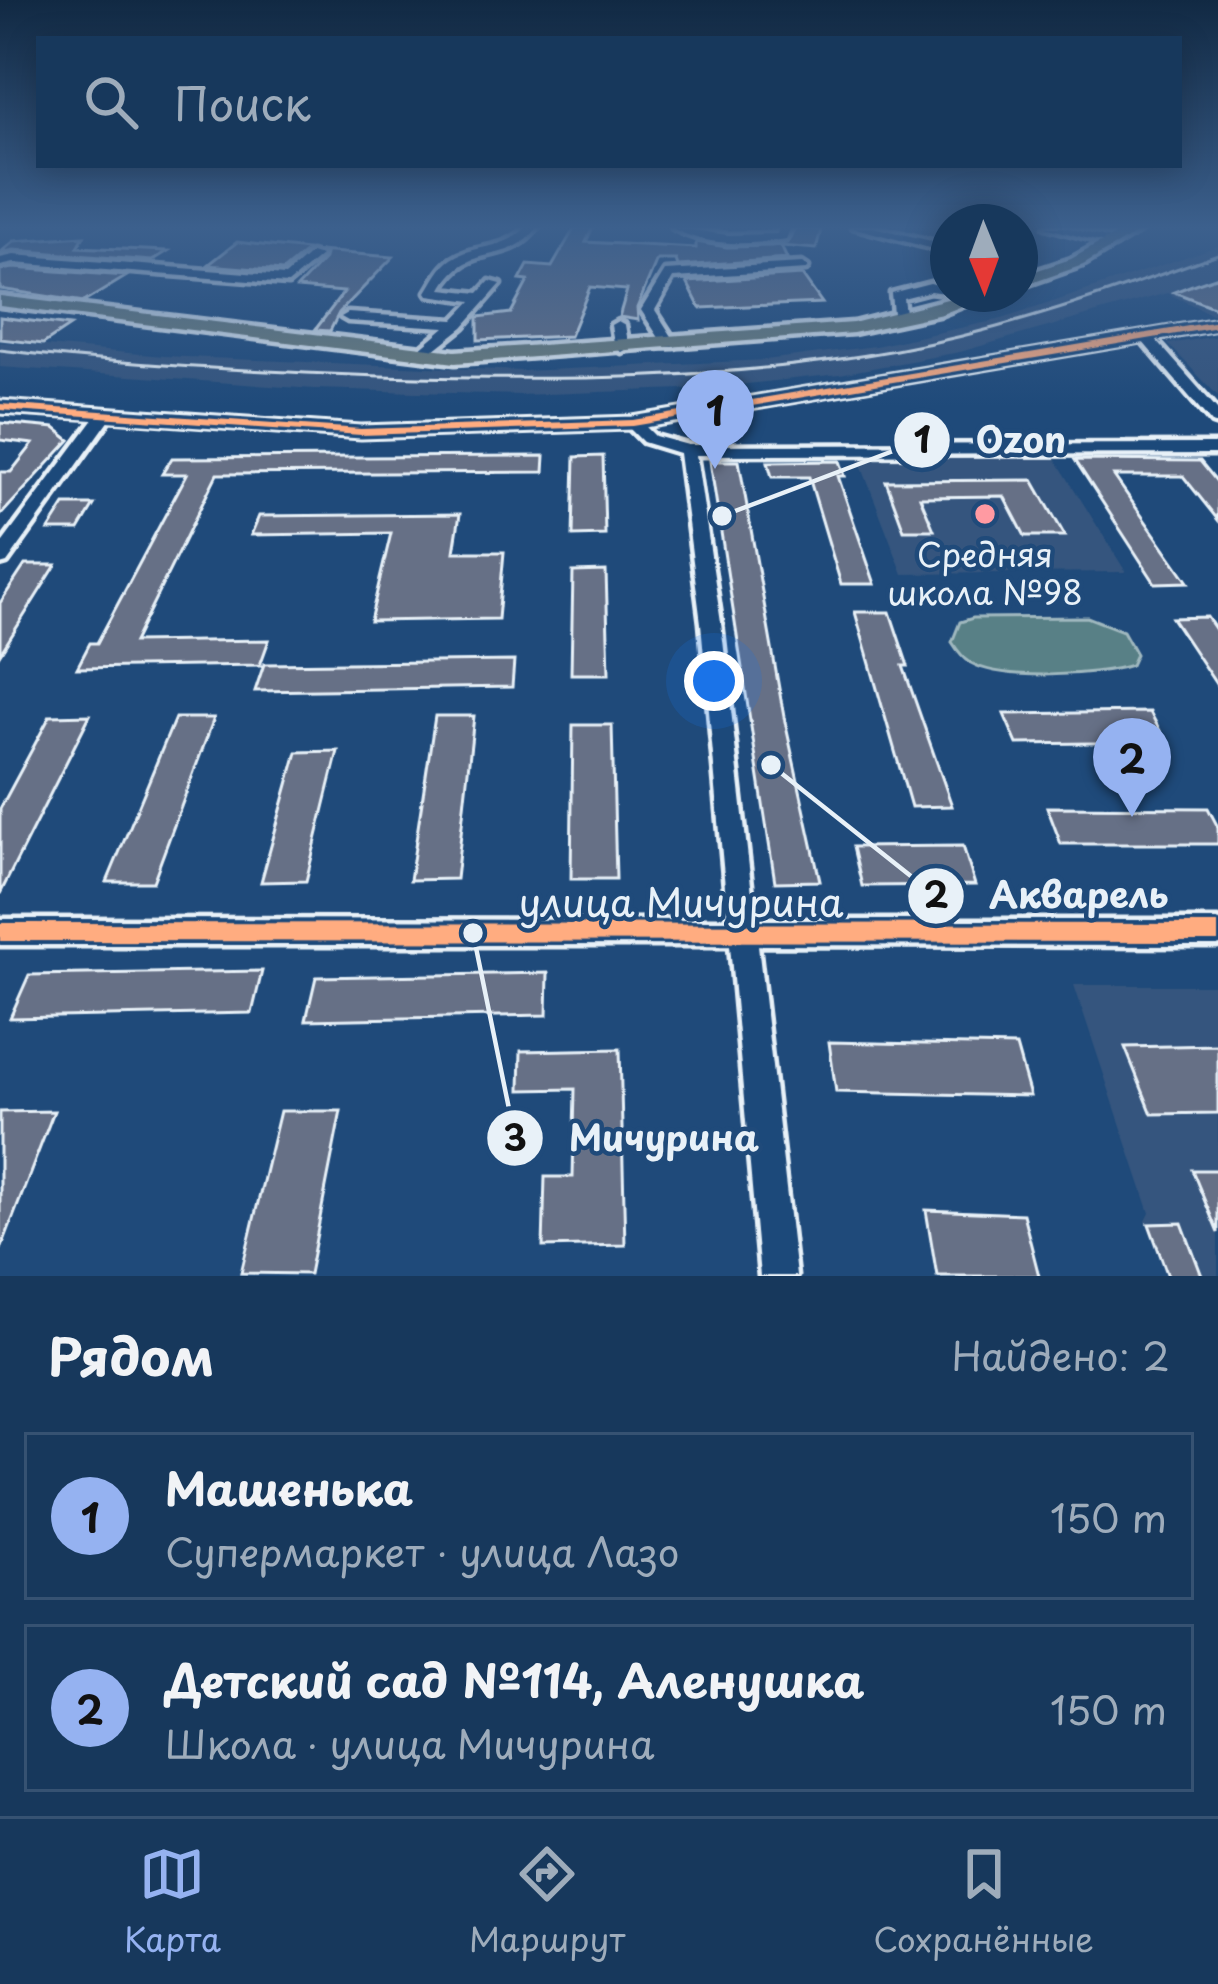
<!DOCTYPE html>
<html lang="ru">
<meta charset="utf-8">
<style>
:root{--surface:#17385c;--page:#244365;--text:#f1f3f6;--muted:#9eacbb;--line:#365272;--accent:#95b2f1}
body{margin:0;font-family:"Playpen Sans",sans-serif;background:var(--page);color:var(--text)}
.compass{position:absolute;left:930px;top:204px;width:108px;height:108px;border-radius:50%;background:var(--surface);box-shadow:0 6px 30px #0003;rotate:179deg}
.you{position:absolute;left:714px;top:681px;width:42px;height:42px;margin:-30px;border:9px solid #fff;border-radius:50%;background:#1a73e8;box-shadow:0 0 0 18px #1a73e833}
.badge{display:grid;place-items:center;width:78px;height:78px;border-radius:50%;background:var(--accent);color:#111;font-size:39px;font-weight:700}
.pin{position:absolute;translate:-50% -99px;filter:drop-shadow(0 3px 6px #0008)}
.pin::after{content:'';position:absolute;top:63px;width:42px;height:36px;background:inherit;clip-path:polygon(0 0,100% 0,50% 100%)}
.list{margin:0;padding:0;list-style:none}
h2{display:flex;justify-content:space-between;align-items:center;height:156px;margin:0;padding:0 48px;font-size:51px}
h2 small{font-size:39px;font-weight:400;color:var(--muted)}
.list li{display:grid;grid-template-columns:78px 1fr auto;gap:36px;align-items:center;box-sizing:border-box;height:168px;margin:0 24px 24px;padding:0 24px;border:3px solid var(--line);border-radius:0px}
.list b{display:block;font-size:45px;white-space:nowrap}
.list p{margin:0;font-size:39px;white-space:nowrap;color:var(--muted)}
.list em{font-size:39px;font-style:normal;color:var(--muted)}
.icon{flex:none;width:66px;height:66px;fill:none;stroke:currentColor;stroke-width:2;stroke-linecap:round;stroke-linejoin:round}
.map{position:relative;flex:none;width:1218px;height:1276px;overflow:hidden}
.search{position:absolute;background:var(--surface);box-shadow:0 6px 30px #0003;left:36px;right:36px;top:36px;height:132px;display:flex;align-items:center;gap:30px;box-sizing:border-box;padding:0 42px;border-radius:0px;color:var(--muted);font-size:45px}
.sheet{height:540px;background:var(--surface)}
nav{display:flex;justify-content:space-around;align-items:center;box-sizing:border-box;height:168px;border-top:3px solid var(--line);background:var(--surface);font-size:33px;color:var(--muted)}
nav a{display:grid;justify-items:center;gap:6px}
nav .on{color:var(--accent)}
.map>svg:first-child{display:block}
</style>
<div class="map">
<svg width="1218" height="1276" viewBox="0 0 1218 1276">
<rect width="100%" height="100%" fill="#1f4a7a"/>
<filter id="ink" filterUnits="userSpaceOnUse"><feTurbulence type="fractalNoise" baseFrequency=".00833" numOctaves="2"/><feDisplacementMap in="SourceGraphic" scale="24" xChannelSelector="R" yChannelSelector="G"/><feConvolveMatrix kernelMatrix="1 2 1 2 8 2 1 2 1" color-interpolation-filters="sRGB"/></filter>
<g filter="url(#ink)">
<path fill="#34557e" d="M1218 246V313L1213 315 1167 293 960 352 840 374 710 388 520 395 314 389 0 367V342L164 356 523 371 765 360 875 346 1002 319Z
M1218 336V396L1168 344Z
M1053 455 1126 572 903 574 858 457Z
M1074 985H1218V1276H1166L1146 1221 1150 1213Z"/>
<path fill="#598086" stroke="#a0b8bf" stroke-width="3" d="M1087 617 1123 631 1136 654 1131 665C1097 676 1002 681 971 663 963 658 957 650 952 642L960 622 973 618Z"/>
<path fill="#666f86" stroke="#e8f1f8" stroke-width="3" d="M575 227H593L586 242 696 248V242L727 247 772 246 787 243 795 228 821 230 816 249 781 246 787 259 678 266 676 260H657L637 308 638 320 619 317 627 290 590 287 570 336 478 340V317L511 313 528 281 520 280 528 265 552 267Z
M84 236 78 247 168 251 152 261 14 250 0 253 14 241Z
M237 242 262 245 308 250 283 271 208 265Z
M319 251 393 257 339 313 330 331 315 330 344 292 297 288 324 259 325 254Z
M14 268 127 276 84 302 0 289V270Z
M802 275 822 303 700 308 687 282Z
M1218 276V309L1174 292 1195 284Z
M0 317 70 326 43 344 0 339Z
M0 423 55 428 70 440 0 516V472H11L33 444 0 440Z
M545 456 544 472 217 474 134 642 269 640 260 665 77 668 90 643H97L187 474H162L172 458Z
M603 456 605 535 573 536 575 457Z
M1075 460 1200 461 1218 483V520L1183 476H1114L1188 582 1155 583Z
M710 461H739L784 717 820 881 775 882Z
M840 461 845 476H838L875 584H841L809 477H772L768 462Z
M1033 480 1065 536H1025L1004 496 920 497 934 530H904L886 481Z
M65 505H94L79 530H49Z
M460 514 454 552H504L498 619 370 621 391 533 251 535 259 516Z
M25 565H56L0 654V603Z
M606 571 609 674H571L573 572Z
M855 612H890L908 666H903L952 806 911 807Z
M1207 617 1218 633V687L1172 618Z
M514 661 512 687 255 691 264 664Z
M1150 712 1166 742 1017 744 1004 714Z
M90 715 0 894V809L50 716Z
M435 716H474L456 879 410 880Z
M175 718H214L153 882H107Z
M573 725H612L616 879H571Z
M338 751 306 881 261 882 297 752Z
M1047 807 1208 808 1218 827V844H1061Z
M963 846 975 885 862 886 853 847Z
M262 971 252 1013 10 1018 29 975Z
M548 973 547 1015 306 1020 316 977Z
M829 1042 1016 1046 1030 1096 836 1092Z
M1218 1045V1113L1152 1114 1125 1047Z
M620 1049 625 1245 543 1247 545 1177H573L575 1089 520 1090 521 1051Z
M54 1111 1 1249 0 1248V1112Z
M280 1111H341L309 1274 241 1273Z
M1192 1170H1218V1233Z
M926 1210 1023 1214 1039 1276H937Z
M1182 1223 1202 1276H1168L1149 1224Z"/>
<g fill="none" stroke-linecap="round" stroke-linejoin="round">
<g stroke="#e8f1f8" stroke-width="9">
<path id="minor" d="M526 227H538C507 269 470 239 442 289L479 293 490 281 501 284 463 327 424 358 412 355 445 327 348 321 341 317 348 313 454 320 472 301 429 295 427 292C434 281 441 266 452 259 476 243 505 251 526 227Z
M671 227 728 235 777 234 779 227H791L786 239C750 245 703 247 671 227Z
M852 227H873L948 245V253Z
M1045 227H1066L1121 242 1115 246Z
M311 253 321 256 288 284 14 263 0 266V258L14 255 285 276Z
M802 263 808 267 806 270 673 278 655 310 677 344 675 347H665L641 310 665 271Z
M930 283 948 287V294H952L930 291 903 298 906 320 894 323 891 293Z
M1218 320V328L1155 339 1218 410V425L1212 423 1142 341 645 426 655 436 688 445 1218 444V454L696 455 721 623 755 920H1218V946L758 945 796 1276H760L730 945H0V919L728 920 701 623 679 453 643 442 629 428 361 437 110 419 7 563 0 565V546L95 418 0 412V402L361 427 633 418Z
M618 321 625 325 629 348 622 352 615 348 611 325Z"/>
</g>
<g stroke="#e8f1f8" stroke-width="9">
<path id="major" d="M1129 227H1147L1083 265 1020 287V276L1071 259Z
M967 294H992L942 314 853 333 455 363 0 306V296L455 351 853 323Z"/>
</g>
<use href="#minor" fill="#1f4a7a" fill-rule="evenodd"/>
<use href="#major" fill="#6d7e7c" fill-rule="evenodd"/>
<path stroke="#e8f1f8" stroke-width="3" d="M0 350C126 365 253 371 380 376 553 381 726 381 896 350 1007 330 1113 292 1218 254"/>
<g stroke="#1f4a7a" stroke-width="7">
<path id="cycleway" d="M1218 321V327L633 426 361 435 0 410V404L361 429 633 420Z
M0 923 1218 924V942L0 941Z"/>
</g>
<use href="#cycleway" fill="#ffac80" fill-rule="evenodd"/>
</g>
</g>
<linearGradient id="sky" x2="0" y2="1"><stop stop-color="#112943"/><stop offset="0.56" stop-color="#3c608d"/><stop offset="1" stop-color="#3c608d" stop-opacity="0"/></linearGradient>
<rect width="1218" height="406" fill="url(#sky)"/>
<circle fill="#ff9aa2" stroke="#1f4a7a" stroke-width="4.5" cx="985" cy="514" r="12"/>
<g text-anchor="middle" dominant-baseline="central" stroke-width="9" stroke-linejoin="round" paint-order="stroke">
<g font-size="33" fill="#e8f1f8" stroke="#1f4a7a">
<text x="985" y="553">Средняя<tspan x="985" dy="38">школа №98</tspan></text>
</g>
<g font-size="39" fill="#e8f1f8" stroke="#1f4a7a">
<text x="681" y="900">улица Мичурина</text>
</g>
</g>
<path fill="none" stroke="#e8f1f8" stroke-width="4.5" d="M722 516L922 440M771 765L936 896M473 933L515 1138"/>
<g fill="#e8f1f8" stroke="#1f4a7a" stroke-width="4.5">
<circle cx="722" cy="516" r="12"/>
<circle cx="771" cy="765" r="12"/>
<circle cx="473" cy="933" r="12"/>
<circle cx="922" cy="440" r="30"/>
<circle cx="936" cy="896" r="30"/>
<circle cx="515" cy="1138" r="30"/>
</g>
<g font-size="36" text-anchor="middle" font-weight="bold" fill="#111">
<text x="922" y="453">1</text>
<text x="936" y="908">2</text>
<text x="515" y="1151">3</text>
</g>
<g font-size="36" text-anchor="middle" font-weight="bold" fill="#e8f1f8" stroke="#1f4a7a" stroke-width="9" stroke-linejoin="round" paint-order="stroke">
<text x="1021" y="453">Ozon</text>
<text x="1079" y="908">Акварель</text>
<text x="664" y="1151">Мичурина</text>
</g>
</svg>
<svg class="compass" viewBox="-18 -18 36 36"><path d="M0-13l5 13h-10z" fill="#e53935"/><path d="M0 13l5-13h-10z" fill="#9eacbb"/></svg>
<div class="you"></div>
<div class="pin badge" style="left:715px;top:469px">1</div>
<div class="pin badge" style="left:1132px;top:817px">2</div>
<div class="search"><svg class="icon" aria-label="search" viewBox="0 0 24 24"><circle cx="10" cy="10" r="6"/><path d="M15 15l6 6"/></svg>Поиск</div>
</div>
<section class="sheet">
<h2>Рядом<small>Найдено: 2</small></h2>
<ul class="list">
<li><span class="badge">1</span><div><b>Машенька</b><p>Супермаркет · улица Лазо</p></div><em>150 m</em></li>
<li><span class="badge">2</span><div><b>Детский сад №114, Аленушка</b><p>Школа · улица Мичурина</p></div><em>150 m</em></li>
</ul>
</section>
<nav>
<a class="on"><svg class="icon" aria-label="map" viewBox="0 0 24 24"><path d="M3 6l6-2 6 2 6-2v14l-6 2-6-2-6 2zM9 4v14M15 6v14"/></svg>Карта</a>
<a><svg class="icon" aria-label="directions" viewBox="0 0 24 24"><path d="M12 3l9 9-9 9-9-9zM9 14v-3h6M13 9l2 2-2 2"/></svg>Маршрут</a>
<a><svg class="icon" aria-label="saved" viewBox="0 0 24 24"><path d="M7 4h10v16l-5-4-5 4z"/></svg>Сохранённые</a>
</nav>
